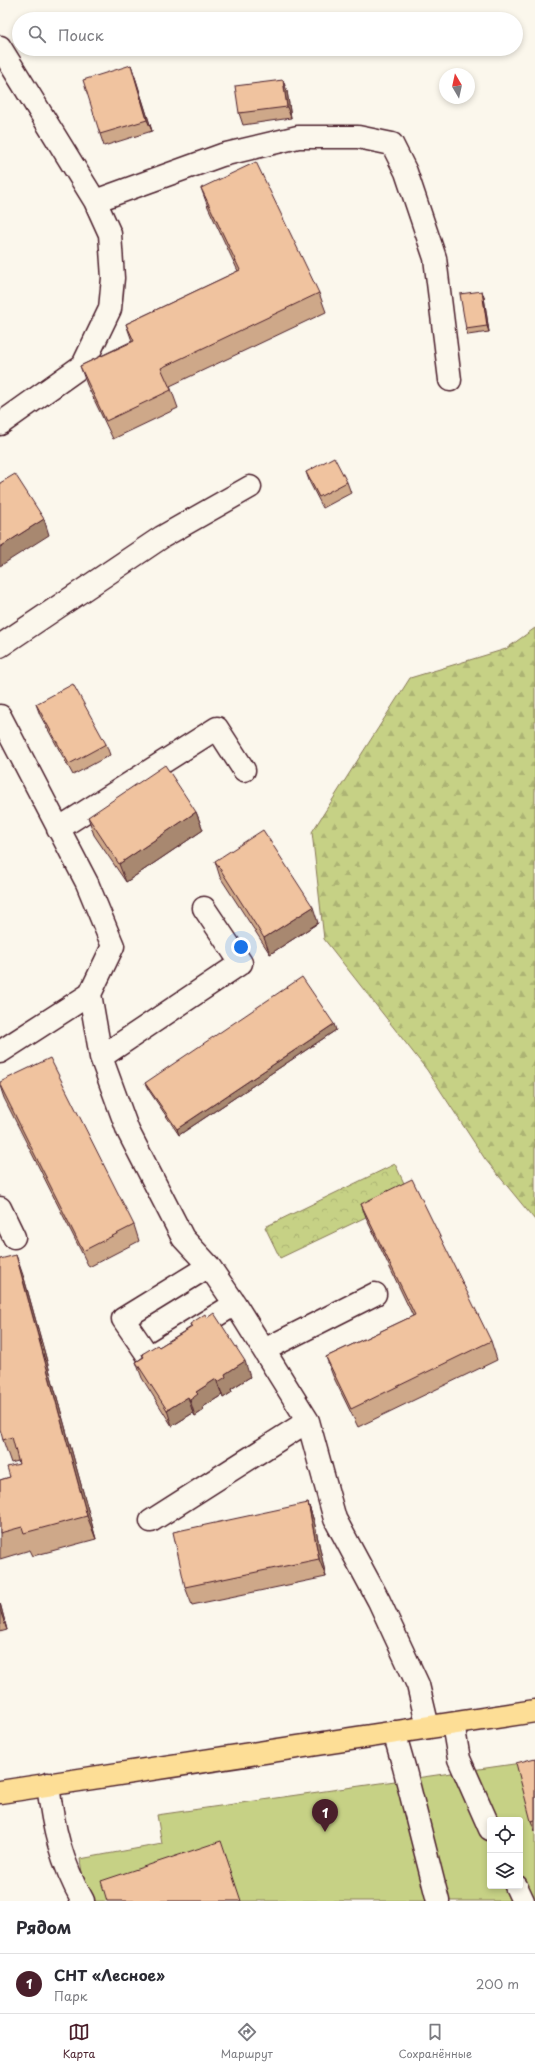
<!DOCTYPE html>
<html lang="ru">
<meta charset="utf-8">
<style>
:root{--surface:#fff;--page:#f2f2f3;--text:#2b2b33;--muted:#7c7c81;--line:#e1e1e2;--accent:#4a1f2b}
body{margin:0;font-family:"Playpen Sans",sans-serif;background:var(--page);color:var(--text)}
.controls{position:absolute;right:12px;bottom:12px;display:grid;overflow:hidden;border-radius:4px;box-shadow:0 2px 6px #0003}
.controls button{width:36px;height:36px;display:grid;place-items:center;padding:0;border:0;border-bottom:1px solid var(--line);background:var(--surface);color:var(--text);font:20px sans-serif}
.compass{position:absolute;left:439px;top:68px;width:36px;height:36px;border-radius:50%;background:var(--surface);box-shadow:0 2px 6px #0003;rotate:351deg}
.you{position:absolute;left:241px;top:947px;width:14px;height:14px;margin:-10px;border:3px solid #fff;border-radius:50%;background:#1a73e8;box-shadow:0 0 0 6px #1a73e833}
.badge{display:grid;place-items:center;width:26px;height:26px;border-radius:50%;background:var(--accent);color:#fff;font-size:13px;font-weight:700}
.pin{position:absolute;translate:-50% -33px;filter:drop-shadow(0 1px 2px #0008)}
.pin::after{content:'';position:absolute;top:21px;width:14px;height:12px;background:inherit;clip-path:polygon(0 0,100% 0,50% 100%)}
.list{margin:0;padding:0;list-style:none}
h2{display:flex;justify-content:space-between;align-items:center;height:52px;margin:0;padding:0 16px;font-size:17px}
h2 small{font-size:13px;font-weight:400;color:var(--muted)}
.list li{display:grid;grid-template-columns:26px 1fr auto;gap:12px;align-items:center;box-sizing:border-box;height:60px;padding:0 16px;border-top:1px solid var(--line)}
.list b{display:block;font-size:15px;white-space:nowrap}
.list p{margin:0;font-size:13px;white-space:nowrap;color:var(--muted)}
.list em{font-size:13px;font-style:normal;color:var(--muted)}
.icon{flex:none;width:22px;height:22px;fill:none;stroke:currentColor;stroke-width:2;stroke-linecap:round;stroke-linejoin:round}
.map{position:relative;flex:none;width:535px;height:1901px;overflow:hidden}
.search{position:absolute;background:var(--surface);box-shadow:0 2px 6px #0003;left:12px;right:12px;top:12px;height:44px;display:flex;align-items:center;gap:10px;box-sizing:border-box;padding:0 14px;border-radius:22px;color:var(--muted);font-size:15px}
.sheet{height:112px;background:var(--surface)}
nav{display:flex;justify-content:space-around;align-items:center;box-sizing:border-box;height:56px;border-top:1px solid var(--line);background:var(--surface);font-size:11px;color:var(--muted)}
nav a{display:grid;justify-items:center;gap:2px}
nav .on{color:var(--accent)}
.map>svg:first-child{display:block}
</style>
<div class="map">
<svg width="535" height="1901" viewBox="0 0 535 1901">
<defs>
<pattern id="forest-firs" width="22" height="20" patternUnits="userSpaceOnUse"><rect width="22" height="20" fill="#c6d185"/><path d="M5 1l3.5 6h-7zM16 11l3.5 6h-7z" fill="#acb373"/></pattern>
<pattern id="park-crowns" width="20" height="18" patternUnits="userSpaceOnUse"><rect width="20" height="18" fill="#c6d185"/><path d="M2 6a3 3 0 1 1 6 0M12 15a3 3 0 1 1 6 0" fill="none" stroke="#acb373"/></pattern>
</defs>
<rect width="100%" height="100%" fill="#fbf7ec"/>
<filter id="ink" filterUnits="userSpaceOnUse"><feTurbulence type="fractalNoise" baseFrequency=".025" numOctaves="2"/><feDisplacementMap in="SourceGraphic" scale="8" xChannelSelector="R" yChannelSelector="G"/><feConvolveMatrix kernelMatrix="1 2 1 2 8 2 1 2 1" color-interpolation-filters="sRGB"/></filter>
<g filter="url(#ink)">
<path fill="url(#forest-firs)" stroke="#887858" d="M535 628V1220L485 1159 427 1070 324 939 312 832 410 678 506 649Z"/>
<path fill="url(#park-crowns)" stroke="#887858" d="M395 1164 410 1196 280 1258 265 1227Z"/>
<path fill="#c6d185" stroke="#887858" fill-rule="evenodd" d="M535 1761V1901H86L80 1859 162 1844 157 1815ZM490 1820H520V1886H490Z"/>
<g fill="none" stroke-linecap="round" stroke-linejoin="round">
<g stroke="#4a1f2b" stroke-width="25">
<path id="minor" d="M0 47 95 201 110 234 113 278 110 309 83 365 0 424
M95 201 222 155 298 137H358L392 144 406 172 435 258 450 380
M0 646 162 537 250 487
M0 716 87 883 113 946 90 994 0 1052
M58 829 217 728 244 770
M90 994 101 1057 128 1131 183 1238 209 1266 235 1304 308 1421 335 1519 379 1601 418 1685 428 1727
M101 1057 241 963 204 908
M0 1208 14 1237
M209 1266 123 1319 149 1357 235 1304
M264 1350 375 1294
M151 1521 308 1421
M453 1724 459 1759 490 1829
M394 1732 404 1767 438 1901
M48 1784C53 1828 61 1862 83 1901
M516 1886 523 1901"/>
</g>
<g stroke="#4a1f2b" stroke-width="25">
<path id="major" d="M0 1792 535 1711"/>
</g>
<use href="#minor" stroke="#fbf7ec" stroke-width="22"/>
<use href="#major" stroke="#fdde96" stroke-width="22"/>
</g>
<path fill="#cea889" stroke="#4a1f2b" d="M135 77 152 131 104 146 100 134Z
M287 91 291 118 243 125 239 113Z
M201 188 319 293 326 312 170 386 178 408 113 439 87 385 80 366 132 341 126 324 238 271 208 207Z
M484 297 489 332 468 335 466 329Z
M306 472 347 482 351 493 323 508 310 483Z
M36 704 106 744 110 755 73 775 40 715Z
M196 812 203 830 126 882 94 835 88 817Z
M215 861 318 923 270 954 220 877Z
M336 1030 179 1135 148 1089 145 1083Z
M0 1082 134 1225 139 1241 89 1267 4 1098 0 1086Z
M361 1204 491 1341 497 1360 358 1427 333 1376 326 1357 413 1316 368 1222Z
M24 1278 96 1539 33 1556 30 1550 0 1559V1480L10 1477 19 1464 18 1461 11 1463 3 1440Z
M190 1324 250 1377 231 1389 232 1392 223 1398 222 1395 203 1407 204 1410 195 1416 193 1413 172 1426 142 1378 136 1362 143 1357 142 1354 159 1347 191 1327Z
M308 1503 314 1521 326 1577 192 1605 185 1587Z
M0 1603 7 1630 0 1632Z
M535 1758V1831L531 1821Z"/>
<path fill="#a8886f" stroke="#4a1f2b" d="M131 65 135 77 152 131 147 120Z
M283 80 287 91 291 118 287 107Z
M482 291 484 297 489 332 487 326Z
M44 519 49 535 0 566V547Z
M196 812 203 830 126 882 119 864Z
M313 907 318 923 270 954 264 938Z
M334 1024 336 1030 179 1135 177 1129Z
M16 1255 24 1278 96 1539 87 1516Z
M245 1361 250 1377 231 1389 232 1392 223 1398 218 1382 225 1374Z
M216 1379 222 1395 203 1407 204 1410 195 1416 190 1400 196 1392Z
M188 1397 193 1413 172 1426 167 1410Z
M308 1503 314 1521 326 1577 319 1559Z
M0 1603 7 1630 0 1610Z"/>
<path fill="#f0c39f" stroke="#4a1f2b" d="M131 65 147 120 100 134 83 80Z
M283 80 287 107 239 113 235 86Z
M256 162 319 293 161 368 171 390 106 421 80 366 134 341 126 324 240 270 201 188Z
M482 291 487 326 466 329 460 294Z
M334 457 347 482 319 497 306 472Z
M15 474 44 519 0 547V483Z
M73 684 106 744 69 764 36 704Z
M165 765 196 812 119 864 88 817Z
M263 830 313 907 264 938 215 861Z
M302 977 334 1024 177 1129 145 1083Z
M50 1058 134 1225 83 1251 0 1085V1082Z
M412 1179 491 1341 351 1409 326 1357 415 1315 361 1204Z
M16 1255 87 1516 24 1533 22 1527 0 1533V1480L10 1477 7 1467 19 1464 12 1437 3 1440 0 1429V1259Z
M214 1313 245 1361 225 1374 226 1377 218 1382 216 1379 196 1392 198 1394 190 1400 188 1397 167 1410 136 1362 144 1357 142 1354 157 1345 159 1347 192 1327 190 1324 205 1314 207 1318Z
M308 1503 319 1559 185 1587 173 1532Z
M535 1758V1820L531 1821 516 1763Z
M221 1841 241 1901H107L101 1881Z"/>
</g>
</svg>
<div class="controls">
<button><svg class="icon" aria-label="locate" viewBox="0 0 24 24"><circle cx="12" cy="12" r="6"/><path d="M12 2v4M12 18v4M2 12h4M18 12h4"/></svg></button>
<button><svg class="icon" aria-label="layers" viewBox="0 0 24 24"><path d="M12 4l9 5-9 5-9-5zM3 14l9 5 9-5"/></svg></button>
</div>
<svg class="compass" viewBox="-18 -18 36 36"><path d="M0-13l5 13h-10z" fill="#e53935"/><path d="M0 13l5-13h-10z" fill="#7c7c81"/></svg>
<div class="you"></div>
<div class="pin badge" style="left:325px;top:1832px">1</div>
<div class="search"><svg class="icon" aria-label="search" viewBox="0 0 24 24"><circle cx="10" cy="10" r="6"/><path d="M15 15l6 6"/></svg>Поиск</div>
</div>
<section class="sheet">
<h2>Рядом<small></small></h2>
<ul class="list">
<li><span class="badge">1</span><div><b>СНТ «Лесное»</b><p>Парк</p></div><em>200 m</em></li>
</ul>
</section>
<nav>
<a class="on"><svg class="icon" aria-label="map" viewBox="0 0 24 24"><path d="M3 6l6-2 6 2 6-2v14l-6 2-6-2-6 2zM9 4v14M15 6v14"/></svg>Карта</a>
<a><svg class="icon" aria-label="directions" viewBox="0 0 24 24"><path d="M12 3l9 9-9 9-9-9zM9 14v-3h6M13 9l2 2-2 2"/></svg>Маршрут</a>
<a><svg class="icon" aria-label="saved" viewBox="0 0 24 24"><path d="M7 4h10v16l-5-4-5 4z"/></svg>Сохранённые</a>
</nav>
